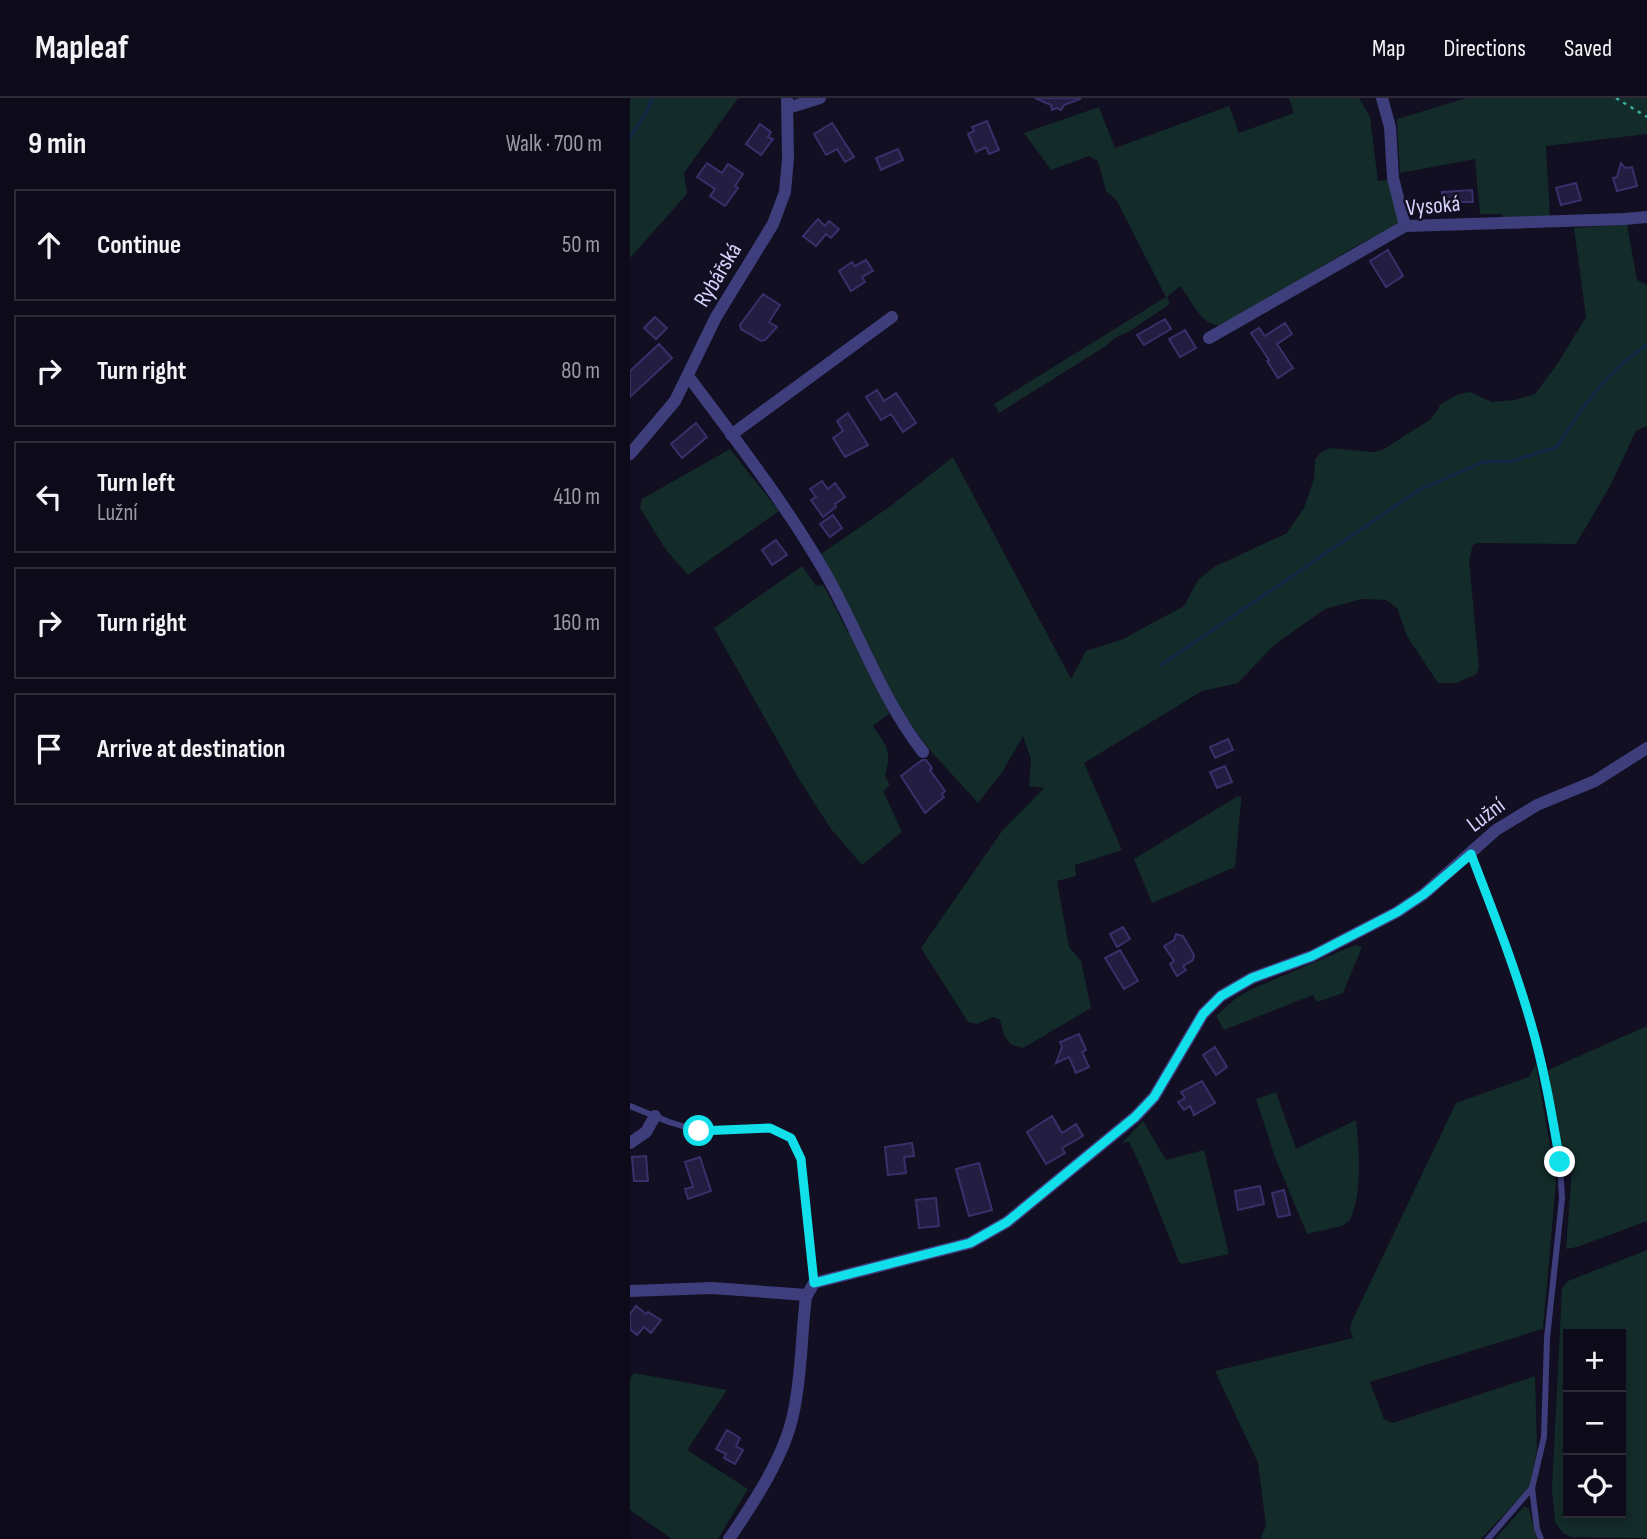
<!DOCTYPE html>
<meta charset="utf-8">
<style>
:root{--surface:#0d0b19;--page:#1b1926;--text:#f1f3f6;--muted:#9a9ba2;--line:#2d2b38}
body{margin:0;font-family:"Sofia Sans Condensed",sans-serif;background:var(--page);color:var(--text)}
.controls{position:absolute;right:21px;bottom:21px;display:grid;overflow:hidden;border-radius:0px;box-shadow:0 4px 10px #0003}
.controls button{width:63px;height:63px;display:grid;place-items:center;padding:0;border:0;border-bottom:2px solid var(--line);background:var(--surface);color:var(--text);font:35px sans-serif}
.stop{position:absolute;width:21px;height:21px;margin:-16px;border:5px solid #11dfea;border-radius:50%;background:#fff}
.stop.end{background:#11dfea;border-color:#fff;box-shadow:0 2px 7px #0008}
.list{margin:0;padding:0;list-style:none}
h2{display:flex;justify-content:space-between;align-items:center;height:91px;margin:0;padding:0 28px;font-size:30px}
h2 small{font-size:23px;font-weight:400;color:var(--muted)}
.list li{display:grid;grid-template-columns:46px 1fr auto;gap:21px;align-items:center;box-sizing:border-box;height:112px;margin:0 14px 14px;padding:0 14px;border:2px solid var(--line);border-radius:0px}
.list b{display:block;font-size:26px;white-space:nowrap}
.list p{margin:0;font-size:23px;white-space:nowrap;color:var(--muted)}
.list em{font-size:23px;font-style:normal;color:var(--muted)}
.icon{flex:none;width:38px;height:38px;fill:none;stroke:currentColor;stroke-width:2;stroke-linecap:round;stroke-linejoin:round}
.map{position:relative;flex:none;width:1017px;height:1441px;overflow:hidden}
header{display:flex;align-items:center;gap:42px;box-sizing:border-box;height:98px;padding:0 35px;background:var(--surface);border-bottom:2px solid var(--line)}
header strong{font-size:33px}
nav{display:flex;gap:38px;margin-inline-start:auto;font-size:24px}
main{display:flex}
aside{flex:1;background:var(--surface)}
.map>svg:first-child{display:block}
</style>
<header>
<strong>Mapleaf</strong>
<nav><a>Map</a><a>Directions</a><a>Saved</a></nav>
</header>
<main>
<aside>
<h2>9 min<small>Walk · 700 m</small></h2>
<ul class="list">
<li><svg class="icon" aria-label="ahead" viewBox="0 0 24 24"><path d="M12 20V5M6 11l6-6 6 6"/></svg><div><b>Continue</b></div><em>50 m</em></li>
<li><svg class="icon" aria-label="right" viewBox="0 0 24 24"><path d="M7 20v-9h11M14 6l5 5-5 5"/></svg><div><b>Turn right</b></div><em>80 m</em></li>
<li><svg class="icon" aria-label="left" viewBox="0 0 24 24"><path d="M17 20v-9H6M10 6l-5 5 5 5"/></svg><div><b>Turn left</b><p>Lužní</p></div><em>410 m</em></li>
<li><svg class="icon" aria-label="right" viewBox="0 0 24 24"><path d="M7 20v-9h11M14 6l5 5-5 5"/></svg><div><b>Turn right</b></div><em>160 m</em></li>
<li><svg class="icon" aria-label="arrive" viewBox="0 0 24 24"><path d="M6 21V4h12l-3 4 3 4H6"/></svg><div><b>Arrive at destination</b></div></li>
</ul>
</aside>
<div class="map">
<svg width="1017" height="1441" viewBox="0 0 1017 1441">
<rect width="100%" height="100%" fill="#110f21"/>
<path fill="#132b29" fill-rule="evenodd" d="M0 0H108L54 75 57 96 0 160Z
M659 0H729L740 19 748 83 758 82 769 127C706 154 652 198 589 227 570 227 561 201 550 188L537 199 540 206 500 233 485 240 476 248 369 315 364 306 536 199 487 103 476 93 468 63 459 58 421 72 394 35 469 9 485 50 599 8 609 35 664 15Z
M837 0H1017V36L916 48 920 119 873 121 872 116H850L845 61 770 75 767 21Z
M997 126 1007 182 1017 187V328L1006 333 980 388 946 446 848 445 843 447 839 462 849 569 847 576 826 585H808L777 538 767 510 756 502 732 501 695 511 644 547 608 585 572 593 454 665 492 752 445 767 446 778 427 783 439 849 451 863 461 910 393 950 380 946 374 937 370 922 364 919 347 926 338 924 291 850 372 733 414 690 399 688 401 661 393 638 373 673 348 705 298 650 268 608 188 458 262 407 323 359 441 581 456 553 493 541 554 508 568 482 584 469 657 435 674 410 684 381 685 362 690 355 699 350 744 354 754 351 801 321 811 306 829 296 840 294 862 304 884 302 905 296 928 265 956 219 944 130Z
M100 351 149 413 58 477 36 452 10 410 12 401Z
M172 468 186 488 193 487 196 492 218 534 221 533 262 613 243 628C257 648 262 653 255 678L260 687 253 693 272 734 232 767 201 731 169 681 84 530Z
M608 698 611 699V703L605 769 522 805 504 761Z
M725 847 732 849 713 895 687 904 683 897 594 932 586 918 606 900 622 891Z
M1017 928V1123L947 1149 936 1151 942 1071 934 1073 918 972Z
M906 966 926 1084 913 1231 740 1284 754 1321 763 1325 905 1278 907 1352 900 1389 851 1441H630L636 1428 628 1365 585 1273 723 1240 720 1232 722 1223 826 1005 899 979Z
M646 994 666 1051 726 1022C729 1054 733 1092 720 1122L712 1128 677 1136 645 1059 626 1001Z
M513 1023 536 1062 574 1052 599 1156 552 1166 549 1164 512 1071 499 1044 492 1045Z
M1017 1152V1440L941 1439 933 1435 925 1424 922 1390 932 1190 938 1183ZM991 1236V1415H938V1236Z
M4 1275 97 1292 57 1352 118 1391 88 1441H42L0 1412V1280Z
M894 1408 899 1411 907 1441H865Z"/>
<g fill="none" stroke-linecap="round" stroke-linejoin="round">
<path stroke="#112744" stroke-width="3.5" d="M0 39 14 19 23 0
M531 567 789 392 853 364 882 363 927 349C951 310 978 272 1017 247"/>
</g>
<path fill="#221d41" stroke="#39306b" stroke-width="2" d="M405 0H450V1L434 7 431 12 427 10 422 12 421 7Z
M357 23 369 52 359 56 356 49 346 54 338 36 344 33 342 29Z
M202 25 224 59 215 64 207 51 196 57 184 36Z
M130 26 141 34 138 39 143 41 131 57 116 46Z
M268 51 273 62 251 72 246 60Z
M77 65 92 75 98 66 113 76 105 88 108 90 95 108 80 98 85 91 67 79Z
M991 65 995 70 1002 69 1007 88 987 93 983 80 987 79Z
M946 85 951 102 931 107 926 90Z
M842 92 843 104H830V111L813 112 812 94Z
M188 121 195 128 199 123 209 131 201 140 196 136 186 148 173 138Z
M758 152 773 178 756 189 740 163Z
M236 162 243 173 232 179 235 184 221 193 209 173 222 164 225 168Z
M133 196 150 207 139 224 147 229 135 242 131 243 111 231 110 227Z
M25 219 37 230 26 241 14 230Z
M535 221 541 231 514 247 507 237Z
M655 225 662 236 647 246 663 270 648 280 637 263 639 262 621 235 629 230 635 238Z
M555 232 566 250 550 259 539 241Z
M29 246 42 260 0 299V273Z
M247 292 254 303 266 295 286 325 273 334 261 316 251 322 236 299Z
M218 315 238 347 215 359 203 340 213 333 207 323Z
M66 325 77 339 52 360 41 346Z
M192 383 198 391 205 385 215 399 205 406 206 409 193 419 181 402 186 399 180 391Z
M203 417 212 430 200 439 190 426Z
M146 442 157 457 142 467 132 452Z
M598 641 603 652 585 660 580 649Z
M292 662H296L302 670 300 672 315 693 312 696 314 699 295 715 271 678Z
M595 668 602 684 587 690 580 674Z
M493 829 500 841 487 849 480 836Z
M546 836 553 838 564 857 563 862 553 868 556 872 547 878 540 866 544 863 534 848 544 842Z
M490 852 508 883 494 891 475 860Z
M449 936 456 952 452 954 459 969 446 975 439 959 426 965 432 949 430 944Z
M585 949 597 969 586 977 573 957Z
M572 983 585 1005 564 1017 560 1008 554 1012 548 1004 555 1000 551 994Z
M422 1018 432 1035 446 1026 453 1038 432 1050 435 1055 416 1066 397 1034Z
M282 1045 284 1058 274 1059 276 1075 258 1077 255 1049Z
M16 1058 18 1083H4L2 1059Z
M70 1059 81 1093 58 1101 55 1091 63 1089 55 1064Z
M349 1065 362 1112 339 1118 326 1071Z
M630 1088 634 1106 608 1112 605 1093Z
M654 1092 660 1117 648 1119 642 1095Z
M306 1100 309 1128 289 1130 286 1102Z
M6 1208 16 1216 18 1214 31 1222 21 1235 14 1229 7 1237 0 1231V1216Z
M97 1332 110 1340 106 1348 113 1352 105 1366 94 1360 96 1356 86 1351Z"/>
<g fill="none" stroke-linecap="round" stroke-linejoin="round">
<path stroke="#37ac9f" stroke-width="2.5" stroke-dasharray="3.5 5" stroke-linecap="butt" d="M986 0 1017 19"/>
<path stroke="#3e3e7d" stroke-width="6" d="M841 756 874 841 901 924 920 1004 930 1064 932 1101 917 1240 914 1339 902 1390 858 1441
M0 1008 39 1024 69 1033 140 1030 161 1039 171 1061 184 1185
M902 1390 907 1431 911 1441"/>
<path stroke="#3e3e7d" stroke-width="12" d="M752 0 760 29 763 80 775 128
M158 10 190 0
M579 240 775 128 994 121 1017 119
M58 278C105 341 154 404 193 471 228 531 250 599 293 654
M101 337 262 219
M0 356 45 303 86 219 143 126 155 94 158 60 157 0
M0 1045 16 1034 25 1018
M0 1193 82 1190 177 1197
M99 1441C123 1406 154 1359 163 1317 172 1278 171 1238 176 1199L184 1185 340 1145 377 1124 505 1019 524 999 573 916 591 898 622 880 682 858 767 814 794 796 866 732 907 707 965 683 1017 650"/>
</g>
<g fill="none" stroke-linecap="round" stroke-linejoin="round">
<path stroke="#11dfea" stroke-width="9" d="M69 1033 140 1030 161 1040 171 1061 184 1185 340 1145 377 1124 505 1019 524 999 573 916 591 898 622 880 682 858 767 814 794 796 841 756C862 811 884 866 900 922 914 969 922 1017 930 1064"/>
</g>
<g text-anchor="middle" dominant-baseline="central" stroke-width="5" stroke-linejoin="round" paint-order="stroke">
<g font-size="23" fill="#d6d3fc" stroke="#110f21">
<text transform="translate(803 108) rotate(-5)">Vysoká</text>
<text transform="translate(88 177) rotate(-59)">Rybářská</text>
<text transform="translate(856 717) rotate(-37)">Lužní</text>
</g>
</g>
</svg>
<div class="controls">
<button>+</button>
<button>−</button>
<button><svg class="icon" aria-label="locate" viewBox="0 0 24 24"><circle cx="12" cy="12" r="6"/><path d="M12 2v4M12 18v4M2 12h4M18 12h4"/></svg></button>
</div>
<div class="stop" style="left:69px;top:1033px"></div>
<div class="stop end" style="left:930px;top:1064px"></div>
</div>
</main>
